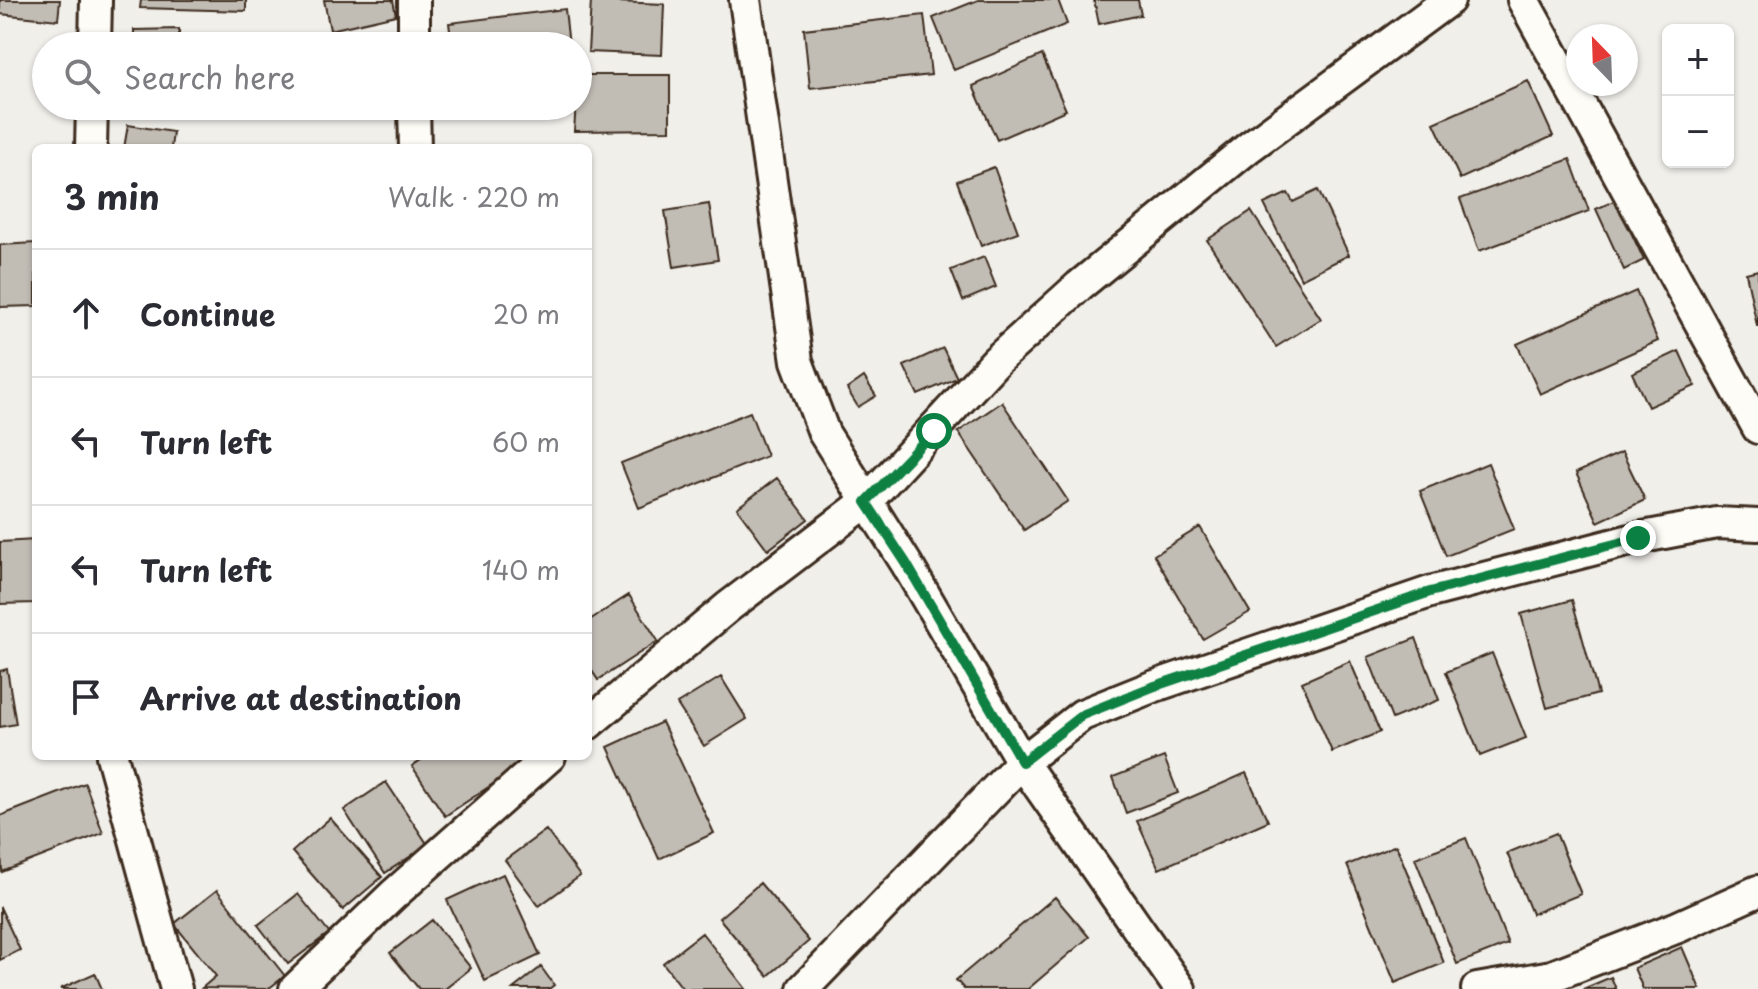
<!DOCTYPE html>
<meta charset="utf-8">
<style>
:root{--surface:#fff;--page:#f2f2f3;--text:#2b2b33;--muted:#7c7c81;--line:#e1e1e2}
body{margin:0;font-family:"Playpen Sans",sans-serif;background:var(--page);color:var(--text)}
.controls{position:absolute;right:24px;top:24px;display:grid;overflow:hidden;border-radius:12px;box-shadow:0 2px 6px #0004}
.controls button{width:72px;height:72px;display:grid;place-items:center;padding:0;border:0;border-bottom:2px solid var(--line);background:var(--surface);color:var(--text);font:40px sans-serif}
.compass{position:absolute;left:1566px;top:24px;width:72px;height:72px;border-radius:50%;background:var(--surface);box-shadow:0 2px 6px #0004;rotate:337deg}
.stop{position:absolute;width:24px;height:24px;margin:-18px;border:6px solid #0b8043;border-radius:50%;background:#fff}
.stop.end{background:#0b8043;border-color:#fff;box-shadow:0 2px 8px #0008}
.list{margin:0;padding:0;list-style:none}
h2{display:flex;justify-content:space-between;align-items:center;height:104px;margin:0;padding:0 32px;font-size:34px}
h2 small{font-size:26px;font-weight:400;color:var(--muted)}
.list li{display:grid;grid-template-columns:52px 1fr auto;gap:24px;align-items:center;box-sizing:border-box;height:128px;padding:0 32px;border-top:2px solid var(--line)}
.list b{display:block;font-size:30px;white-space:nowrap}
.list em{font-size:26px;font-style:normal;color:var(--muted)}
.icon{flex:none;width:44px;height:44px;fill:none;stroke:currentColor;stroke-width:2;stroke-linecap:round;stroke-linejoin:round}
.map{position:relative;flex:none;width:1758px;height:989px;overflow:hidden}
.search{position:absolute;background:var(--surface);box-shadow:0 2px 6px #0004;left:32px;top:32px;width:560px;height:88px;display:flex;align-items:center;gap:20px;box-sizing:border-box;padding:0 28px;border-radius:44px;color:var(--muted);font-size:30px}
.panel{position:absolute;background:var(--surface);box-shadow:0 2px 6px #0004;left:32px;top:144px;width:560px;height:616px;border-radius:12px}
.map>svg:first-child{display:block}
</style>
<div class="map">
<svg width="1758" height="989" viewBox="0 0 1758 989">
<rect width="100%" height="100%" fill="#f1efea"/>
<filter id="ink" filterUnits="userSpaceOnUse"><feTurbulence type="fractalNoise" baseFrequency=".0125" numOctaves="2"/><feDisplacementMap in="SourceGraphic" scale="16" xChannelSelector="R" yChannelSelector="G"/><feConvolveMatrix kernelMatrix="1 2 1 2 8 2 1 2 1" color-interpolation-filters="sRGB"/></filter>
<g filter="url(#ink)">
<path fill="#c1bcb4" stroke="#3b2a1e" stroke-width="2" d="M0 0H60L58 20 0 14Z
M141 0H246V11L140 8Z
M324 0H393L396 15 330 30Z
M978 0H1058L1067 24 954 70 933 18Z
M1094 0H1138L1141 15 1099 24Z
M591 1 664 4 662 55 588 52Z
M565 9 569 46H452L449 23Z
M924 15 931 75 810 88 804 29Z
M179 29V46H134V30Z
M1042 55 1066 110 997 140 973 86Z
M578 75H670V130L574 131Z
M1528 81 1553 136 1460 179 1434 123Z
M267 106H326L268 114Z
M128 125 173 132 171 148H124Z
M1570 159 1589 211 1479 251 1460 199Z
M994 167 1018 232 981 246 957 181Z
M1318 190 1349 255 1301 279 1264 204 1288 193 1293 202Z
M1616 200 1644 260 1624 270 1596 209Z
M709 204 718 260 674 267 665 211Z
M1251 211 1321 319 1276 347 1207 240Z
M36 243V306L0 307V245Z
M984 257 996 287 963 301 951 270Z
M1758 270V326H1757L1746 273Z
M1636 291 1658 341 1540 394 1517 344Z
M943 348 957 378 918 395 904 366Z
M1679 351 1695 386 1648 407 1632 373Z
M864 377 876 396 858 407 847 389Z
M1002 402 1068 501 1024 530 958 432Z
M750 412 767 456 639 508 621 463Z
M1622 452 1645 500 1598 522 1576 473Z
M1488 463 1514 529 1446 556 1420 491Z
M777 478 808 519 768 550 737 508Z
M1200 527 1250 612 1203 639 1154 555Z
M36 540V603L0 604V542Z
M629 595 658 641 598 680 588 665V621Z
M1572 600 1598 694 1547 708 1521 614Z
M1416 638 1439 700 1392 719 1368 657Z
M1492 653 1526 738 1480 756 1446 672Z
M1350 661 1380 732 1332 752 1302 682Z
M7 669 16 724 0 727V671Z
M721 677 747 719 704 746 677 704Z
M662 722 714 833 659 859 608 747Z
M427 756H535L445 816 412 766Z
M1164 757 1178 793 1126 813 1113 777Z
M1246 773 1268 821 1159 869 1137 821Z
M386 782 428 845 385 873 344 810Z
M85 783 103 833 2 872 0 816Z
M330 818 382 877 343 910 292 852Z
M546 830 580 876 539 906 505 860Z
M1556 833 1581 894 1532 914 1507 853Z
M1466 838 1508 944 1457 964 1415 858Z
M1396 845 1444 963 1395 983 1347 865Z
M503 874 540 955 485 981 447 900Z
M760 883 809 941 768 976 719 918Z
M217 890 285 976 268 989 202 988 216 976 174 924Z
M298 894 329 933 288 964 258 925Z
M1055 897 1089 937 1028 989H964L956 980Z
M0 907 20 950 0 960Z
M432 920 471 968 445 989H419L390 953Z
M702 933 746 989H683L663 963Z
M1682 947 1700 989H1643L1634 968Z
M541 967 554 985 549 989H513Z
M95 973 102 989H60Z
M1611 977 1616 989H1583Z"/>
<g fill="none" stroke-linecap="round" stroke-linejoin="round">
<g stroke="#3b2a1e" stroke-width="36">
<path id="street" d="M414 0V46
M745 0 797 361 824 433 906 563 1022 762 1180 989
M1523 0 1758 428
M95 46 96 0
M414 106 415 148
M91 148 92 106
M588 724 728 607 866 502 996 361 1079 286 1248 148 1449 0
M112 756 176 989
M295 989 393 895 550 756
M803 989 1022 762 1082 715 1152 687 1430 592 1638 538 1717 523 1758 525
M1477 989 1552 976 1678 927 1758 891"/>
</g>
<use href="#street" stroke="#fdfcf7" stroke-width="30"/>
</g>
</g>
<g fill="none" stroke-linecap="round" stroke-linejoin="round" filter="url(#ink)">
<path stroke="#0b8043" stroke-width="10" d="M934 431 866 502 906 563 1022 762 1082 715 1152 687 1430 592 1638 538"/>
</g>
</svg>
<div class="controls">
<button>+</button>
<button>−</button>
</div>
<svg class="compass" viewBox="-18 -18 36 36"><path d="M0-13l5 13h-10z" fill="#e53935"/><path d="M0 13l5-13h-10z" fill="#7c7c81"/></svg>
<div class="stop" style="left:934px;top:431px"></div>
<div class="stop end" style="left:1638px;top:538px"></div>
<div class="search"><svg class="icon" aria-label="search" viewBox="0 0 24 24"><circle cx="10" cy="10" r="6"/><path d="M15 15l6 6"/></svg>Search here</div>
<section class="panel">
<h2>3 min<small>Walk · 220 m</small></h2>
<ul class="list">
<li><svg class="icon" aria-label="ahead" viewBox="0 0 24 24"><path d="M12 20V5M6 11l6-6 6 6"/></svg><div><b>Continue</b></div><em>20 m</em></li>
<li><svg class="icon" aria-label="left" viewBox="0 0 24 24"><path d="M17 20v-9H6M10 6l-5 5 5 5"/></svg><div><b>Turn left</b></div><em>60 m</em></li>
<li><svg class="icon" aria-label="left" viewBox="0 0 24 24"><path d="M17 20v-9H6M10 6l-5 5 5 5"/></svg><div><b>Turn left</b></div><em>140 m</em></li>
<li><svg class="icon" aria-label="arrive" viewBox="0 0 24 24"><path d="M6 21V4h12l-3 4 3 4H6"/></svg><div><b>Arrive at destination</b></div></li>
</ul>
</section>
</div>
